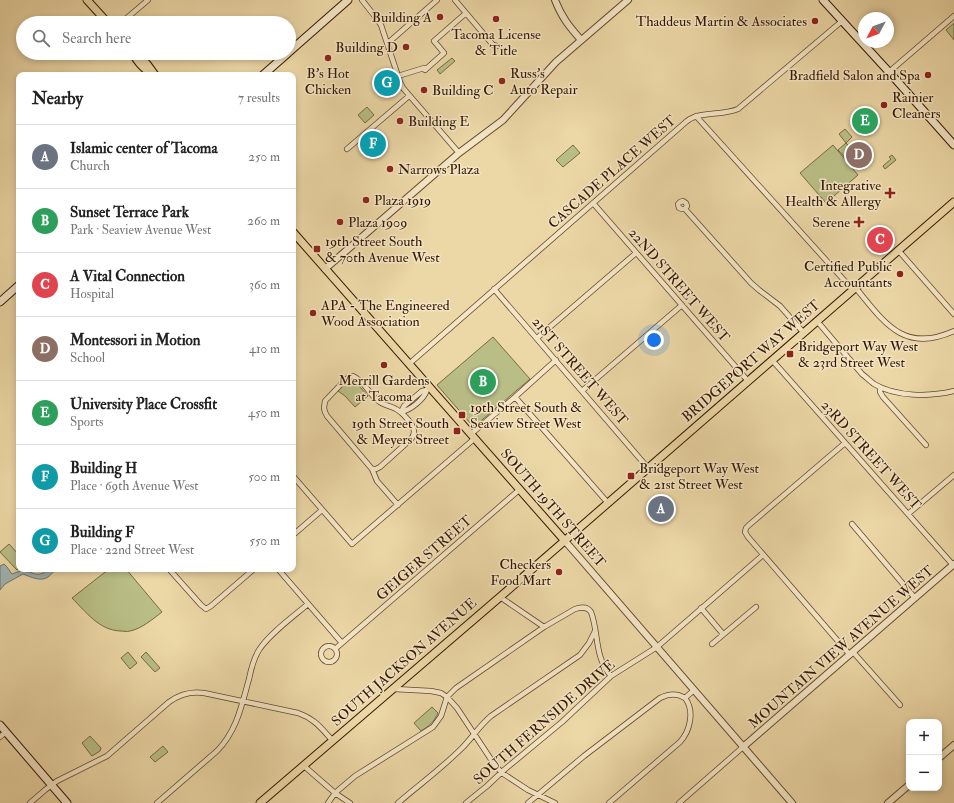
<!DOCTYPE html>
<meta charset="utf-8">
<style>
:root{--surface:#fff;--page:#f6f6f6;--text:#222;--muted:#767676;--line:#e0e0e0;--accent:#b45309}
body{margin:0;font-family:"IM FELL Double Pica",serif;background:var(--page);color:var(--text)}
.controls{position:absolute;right:12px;bottom:12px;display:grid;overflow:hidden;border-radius:8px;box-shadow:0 2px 6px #0003}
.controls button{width:36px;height:36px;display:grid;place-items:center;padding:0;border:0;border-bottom:1px solid var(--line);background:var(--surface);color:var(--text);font:20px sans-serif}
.compass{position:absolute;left:858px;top:12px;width:36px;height:36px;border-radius:50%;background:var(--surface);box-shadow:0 2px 6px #0003;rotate:229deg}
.you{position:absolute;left:654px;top:340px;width:14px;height:14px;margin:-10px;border:3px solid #fff;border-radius:50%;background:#1a73e8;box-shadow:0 0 0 6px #1a73e833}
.badge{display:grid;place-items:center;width:26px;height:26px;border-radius:50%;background:var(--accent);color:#fff;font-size:13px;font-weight:700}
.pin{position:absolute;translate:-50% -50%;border:2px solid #fff;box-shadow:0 1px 4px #0006}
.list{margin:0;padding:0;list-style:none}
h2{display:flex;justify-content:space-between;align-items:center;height:52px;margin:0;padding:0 16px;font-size:17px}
h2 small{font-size:13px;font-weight:400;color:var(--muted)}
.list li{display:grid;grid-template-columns:26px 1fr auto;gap:12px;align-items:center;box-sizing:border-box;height:64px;padding:0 16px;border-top:1px solid var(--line)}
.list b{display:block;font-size:15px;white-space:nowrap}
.list p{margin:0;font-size:13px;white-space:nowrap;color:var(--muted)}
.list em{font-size:13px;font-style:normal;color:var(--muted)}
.icon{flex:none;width:22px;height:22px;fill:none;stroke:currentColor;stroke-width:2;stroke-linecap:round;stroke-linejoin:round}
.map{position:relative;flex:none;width:954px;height:803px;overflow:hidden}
.search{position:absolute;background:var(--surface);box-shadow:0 2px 6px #0003;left:16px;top:16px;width:280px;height:44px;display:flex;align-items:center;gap:10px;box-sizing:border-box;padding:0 14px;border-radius:22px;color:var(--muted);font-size:15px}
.panel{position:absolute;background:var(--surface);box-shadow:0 2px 6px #0003;left:16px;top:72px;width:280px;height:500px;border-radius:8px}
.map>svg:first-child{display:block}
</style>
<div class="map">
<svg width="954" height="803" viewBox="0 0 954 803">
<rect width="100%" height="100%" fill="#ecd7a6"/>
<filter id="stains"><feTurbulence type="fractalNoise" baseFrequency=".005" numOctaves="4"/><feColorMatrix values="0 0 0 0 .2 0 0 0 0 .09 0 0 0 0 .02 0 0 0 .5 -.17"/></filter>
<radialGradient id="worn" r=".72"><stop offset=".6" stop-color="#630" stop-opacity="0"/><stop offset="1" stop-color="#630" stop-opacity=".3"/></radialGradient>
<path fill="#b9be86" stroke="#766a43" d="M954 23V40L946 30Z
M452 58 455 61 440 74 437 70Z
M367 107 374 115 365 123 358 115Z
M845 129 852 137 846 143 862 160 854 167 838 150 846 143 839 134Z
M573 145 580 153 563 167 556 160Z
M833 145 858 175 826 203 800 173Z
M892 155 896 160 885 169 883 166 891 159 889 157Z
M493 337 530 379 476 425 474 426 471 424 437 385Z
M352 379 354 380 368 396 355 407 345 396 338 391 349 380Z
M9 544 19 555V569L17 570 0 552Z
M109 569H126L162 612C153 619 141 629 130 631 127 632 123 631 120 631 99 630 86 612 72 598Z
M128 652 137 663 130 669 121 658Z
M146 652 160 668 155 672 141 657Z
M432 707 438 713C434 722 429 726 421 731L414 723Z
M90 736 101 748 100 751 92 756 91 755 82 743Z
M163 746 168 752 155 762 150 757Z"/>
<path fill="#a0b6b4" stroke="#75766c" d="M4 564 7 567 12 574 23 570C32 572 38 578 46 571V569H58C53 571 52 574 48 577 41 582 31 577 23 574L5 584 0 590V566Z"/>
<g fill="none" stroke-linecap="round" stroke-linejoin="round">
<g stroke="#62472a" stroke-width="6">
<path id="minor" d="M362 0 377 19 381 25 400 82 403 88 459 153
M455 0 493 45 497 46
M121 23 148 0
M388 43 437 0
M889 72 954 16
M398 76 424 68 425 70 444 53 434 41 466 13
M696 116 852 289
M347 149 409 96
M593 203 748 381
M685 209H682L679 208 678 204 680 202 683 201 686 203 687 206 685 209 751 283 759 290 780 306 803 332
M898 250 954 314
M855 287C884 322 903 354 954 331
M494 289 648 468
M817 321 862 374C866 377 870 381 874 384 896 397 930 397 954 391
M537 338 636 253
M772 360 953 565
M409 364 687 121C700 111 722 116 738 109L842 21
M880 387V392L883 397 926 445
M582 391 682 305
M515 397 608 503
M401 412 404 406 422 391 427 390 430 388
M401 412C411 410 424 399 427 390
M471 434 515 397 556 360
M845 443 749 525 746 528 745 532 748 537 850 655
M372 469H376L380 467 411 439C413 437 414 434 414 431 413 423 401 411 394 408 388 405 382 405 377 400 369 393 363 380 353 376L346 379 325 401 324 408 325 412 327 416 372 469 377 481 398 505
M293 476 352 544 474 439
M908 514 954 475
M852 524 915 598
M293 535 322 510
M169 569 201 605 206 609 211 606 254 569
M278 569 342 643
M500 597 544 627
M701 608 723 634
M712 644 756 607
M321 654a8 8 0 1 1 16 0a8 8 0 1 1-16 0Z
M335 649 519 490
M853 652 900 705
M394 689 431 691 441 693 447 697 457 708 494 764 502 773 528 790 555 803
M685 698 694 690
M0 737 6 732
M304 766 335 793 350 803
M30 803 45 790 57 781 107 756 169 702C180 694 191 691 204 693L298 713C315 719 321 728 333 741
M157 803 217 751C237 731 242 704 249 679 251 669 254 658 259 650 269 634 294 616 308 604
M328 803 335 793 355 776 433 727 441 716 447 697 456 688 544 627 575 609C581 607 587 606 591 612 599 633 594 657 611 676
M398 803C419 785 442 768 462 748 472 738 480 725 491 716L580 655 589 643 595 631
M466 803 487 786 504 770 562 722 611 676 657 647 763 555
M528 803 584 756 660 698C668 694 677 693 685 698
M609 803 680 742C690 731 695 711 685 698
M679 803 743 747"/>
</g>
<g stroke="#62472a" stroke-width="8">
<path id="tertiary" d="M555 0C562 18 569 26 581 40
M325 269 459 153 503 120 556 62 628 0
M565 541 792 803
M743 747 954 564
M939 758 954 745
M888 803 909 785"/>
</g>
<g stroke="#341700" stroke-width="9">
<path id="secondary" d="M823 0 889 72 954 145
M289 52 348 0
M263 75 288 53
M0 302 19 285
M0 725 67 803"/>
</g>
<g stroke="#341700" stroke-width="9">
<path id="primary" d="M87 0 108 23
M133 53C137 63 144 68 152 75
M135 53 147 64 155 75
M293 232 565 541
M260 803 500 597 954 202"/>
</g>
<use href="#minor" stroke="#f3e5c5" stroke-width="4.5"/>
<use href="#tertiary" stroke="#f3e5c5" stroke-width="6"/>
<use href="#secondary" stroke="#f3e5c5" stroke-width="7"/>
<use href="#primary" stroke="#ecd7a6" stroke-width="7"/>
</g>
<g fill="#8f2418" stroke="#f3e5c5" stroke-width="1.5">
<circle cx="440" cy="17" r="4"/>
<circle cx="496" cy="19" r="4"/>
<circle cx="815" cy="21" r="4"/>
<circle cx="406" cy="47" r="4"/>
<circle cx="328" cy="58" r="4"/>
<circle cx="928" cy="75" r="4"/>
<circle cx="502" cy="81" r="4"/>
<circle cx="424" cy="90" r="4"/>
<circle cx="884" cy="105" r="4"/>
<circle cx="400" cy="121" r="4"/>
<circle cx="390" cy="169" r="4"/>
<path d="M888 187h4v4h4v4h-4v4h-4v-4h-4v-4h4z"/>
<circle cx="366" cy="200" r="4"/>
<circle cx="340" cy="222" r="4"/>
<path d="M857 216h4v4h4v4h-4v4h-4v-4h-4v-4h4z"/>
<rect x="313" y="245" width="8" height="8" rx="2"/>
<circle cx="900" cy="274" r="4"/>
<circle cx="313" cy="313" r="4"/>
<rect x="786" y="350" width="8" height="8" rx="2"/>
<circle cx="384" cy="365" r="4"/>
<rect x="458" y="411" width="8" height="8" rx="2"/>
<rect x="453" y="427" width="8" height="8" rx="2"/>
<rect x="627" y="472" width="8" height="8" rx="2"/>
<circle cx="559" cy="572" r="4"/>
</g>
<g text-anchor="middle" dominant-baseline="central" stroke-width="3" stroke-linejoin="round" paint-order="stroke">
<g font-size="14" fill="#341700" stroke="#f3e5c5" text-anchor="start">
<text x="432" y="17" text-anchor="end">Building A</text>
<text x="807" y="21" text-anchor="end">Thaddeus Martin &amp; Associates</text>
<text x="496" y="34" text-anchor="middle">Tacoma License<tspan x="496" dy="16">&amp; Title</tspan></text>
<text x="398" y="47" text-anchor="end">Building D</text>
<text x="328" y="73" text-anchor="middle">B's Hot<tspan x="328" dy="16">Chicken</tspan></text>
<text x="510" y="73">Russ's<tspan x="510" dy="16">Auto Repair</tspan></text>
<text x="920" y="75" text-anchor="end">Bradfield Salon and Spa</text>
<text x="432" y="90">Building C</text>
<text x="892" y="97">Rainier<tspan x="892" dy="16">Cleaners</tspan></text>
<text x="408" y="121">Building E</text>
<text x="398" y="169">Narrows Plaza</text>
<text x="881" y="185" text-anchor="end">Integrative<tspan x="881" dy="16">Health &amp; Allergy</tspan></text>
<text x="374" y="200">Plaza 1919</text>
<text x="348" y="222">Plaza 1909</text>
<text x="850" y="222" text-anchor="end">Serene</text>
<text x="325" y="241">19th Street South<tspan x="325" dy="16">&amp; 70th Avenue West</tspan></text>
<text x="892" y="266" text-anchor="end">Certified Public<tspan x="892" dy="16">Accountants</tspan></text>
<text x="321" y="305">APA - The Engineered<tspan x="321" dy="16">Wood Association</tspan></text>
<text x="798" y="346">Bridgeport Way West<tspan x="798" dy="16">&amp; 23rd Street West</tspan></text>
<text x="384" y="380" text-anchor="middle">Merrill Gardens<tspan x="384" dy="16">at Tacoma</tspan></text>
<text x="470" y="407">19th Street South &amp;<tspan x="470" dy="16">Seaview Street West</tspan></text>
<text x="449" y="423" text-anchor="end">19th Street South<tspan x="449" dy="16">&amp; Meyers Street</tspan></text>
<text x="639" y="468">Bridgeport Way West<tspan x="639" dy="16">&amp; 21st Street West</tspan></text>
<text x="551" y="564" text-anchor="end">Checkers<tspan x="551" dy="16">Food Mart</tspan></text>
</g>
<g font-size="14" fill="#341700" stroke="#f3e5c5">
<text transform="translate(612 172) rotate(-41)">CASCADE PLACE WEST</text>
<text transform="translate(679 285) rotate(49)">22ND STREET WEST</text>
<text transform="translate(751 361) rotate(-41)">BRIDGEPORT WAY WEST</text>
<text transform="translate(580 371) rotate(49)">21ST STREET WEST</text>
<text transform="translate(871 455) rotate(48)">23RD STREET WEST</text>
<text transform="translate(553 508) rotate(49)">SOUTH 19TH STREET</text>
<text transform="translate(424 558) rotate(-41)">GEIGER STREET</text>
<text transform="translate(841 647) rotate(-41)">MOUNTAIN VIEW AVENUE WEST</text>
<text transform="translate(404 662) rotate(-41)">SOUTH JACKSON AVENUE</text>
<text transform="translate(544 722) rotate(-41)">SOUTH FERNSIDE DRIVE</text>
</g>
</g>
<rect width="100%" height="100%" filter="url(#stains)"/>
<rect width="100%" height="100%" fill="url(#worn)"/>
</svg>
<div class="controls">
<button>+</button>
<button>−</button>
</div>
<svg class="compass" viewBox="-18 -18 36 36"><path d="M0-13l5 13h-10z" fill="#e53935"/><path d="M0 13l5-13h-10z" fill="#767676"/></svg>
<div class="you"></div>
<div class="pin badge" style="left:661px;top:509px;background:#6b7280">A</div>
<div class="pin badge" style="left:483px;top:382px;background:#2e9e5b">B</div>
<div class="pin badge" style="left:880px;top:240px;background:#e0444e">C</div>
<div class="pin badge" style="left:859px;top:155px;background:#8d6e63">D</div>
<div class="pin badge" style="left:865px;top:121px;background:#2e9e5b">E</div>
<div class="pin badge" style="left:373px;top:144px;background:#0f9aa8">F</div>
<div class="pin badge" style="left:387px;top:83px;background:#0f9aa8">G</div>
<div class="search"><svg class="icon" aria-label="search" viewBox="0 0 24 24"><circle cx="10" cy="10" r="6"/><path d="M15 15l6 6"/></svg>Search here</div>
<section class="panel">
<h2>Nearby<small>7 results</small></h2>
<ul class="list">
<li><span class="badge" style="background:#6b7280">A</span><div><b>Islamic center of Tacoma</b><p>Church</p></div><em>250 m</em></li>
<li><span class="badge" style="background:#2e9e5b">B</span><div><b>Sunset Terrace Park</b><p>Park · Seaview Avenue West</p></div><em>260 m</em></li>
<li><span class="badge" style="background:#e0444e">C</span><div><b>A Vital Connection</b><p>Hospital</p></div><em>360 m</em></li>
<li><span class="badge" style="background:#8d6e63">D</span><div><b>Montessori in Motion</b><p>School</p></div><em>410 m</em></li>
<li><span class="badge" style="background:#2e9e5b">E</span><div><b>University Place Crossfit</b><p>Sports</p></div><em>450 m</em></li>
<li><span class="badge" style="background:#0f9aa8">F</span><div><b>Building H</b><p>Place · 69th Avenue West</p></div><em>500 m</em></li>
<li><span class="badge" style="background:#0f9aa8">G</span><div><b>Building F</b><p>Place · 22nd Street West</p></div><em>550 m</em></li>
</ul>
</section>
</div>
